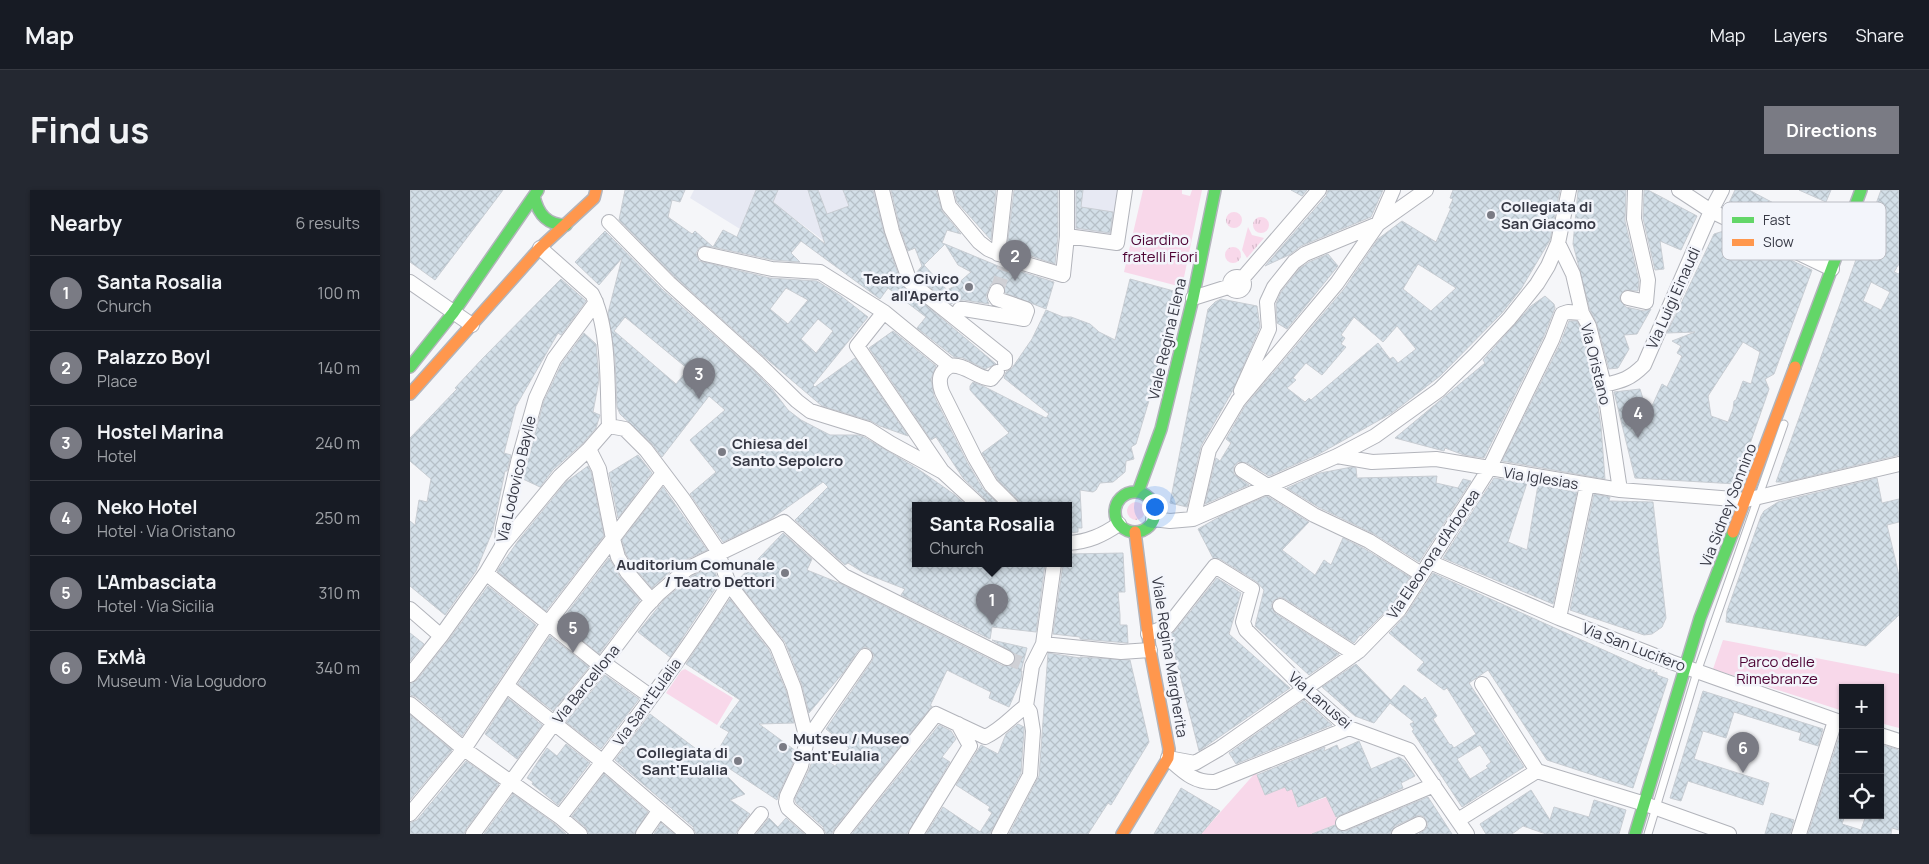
<!DOCTYPE html>
<meta charset="utf-8">
<style>
:root{--surface:#171b24;--page:#242831;--text:#f1f3f6;--muted:#9ea1a6;--line:#363941;--accent:#7a7b84}
body{margin:0;font-family:Manrope,sans-serif;background:var(--page);color:var(--text)}
.controls{position:absolute;right:15px;bottom:15px;display:grid;overflow:hidden;border-radius:0px;box-shadow:0 1px 4px #0004}
.controls button{width:45px;height:45px;display:grid;place-items:center;padding:0;border:0;border-bottom:1px solid var(--line);background:var(--surface);color:var(--text);font:25px sans-serif}
.you{position:absolute;left:744px;top:316px;width:18px;height:18px;margin:-12px;border:4px solid #fff;border-radius:50%;background:#1a73e8;box-shadow:0 0 0 8px #1a73e833}
.badge{display:grid;place-items:center;width:32px;height:32px;border-radius:50%;background:var(--accent);color:#fff;font-size:16px;font-weight:700}
.pin{position:absolute;translate:-50% -41px;filter:drop-shadow(0 1px 2px #0008)}
.pin::after{content:'';position:absolute;top:26px;width:18px;height:15px;background:inherit;clip-path:polygon(0 0,100% 0,50% 100%)}
.popup{position:absolute;left:502px;top:312px;width:160px;height:65px;box-sizing:border-box;display:grid;place-content:center;border-radius:0px;background:var(--surface);filter:drop-shadow(0 1px 4px #0005);font-size:16px;white-space:nowrap;color:var(--muted)}
.popup b{font-size:19px;color:var(--text)}
.popup::after{content:'';position:absolute;left:50%;top:100%;margin-left:-10px;border:10px solid transparent;border-top-color:var(--surface)}
.list{margin:0;padding:0;list-style:none}
h2{display:flex;justify-content:space-between;align-items:center;height:65px;margin:0;padding:0 20px;font-size:21px}
h2 small{font-size:16px;font-weight:400;color:var(--muted)}
.list li{display:grid;grid-template-columns:32px 1fr auto;gap:15px;align-items:center;box-sizing:border-box;height:75px;padding:0 20px;border-top:1px solid var(--line)}
.list b{display:block;font-size:19px;white-space:nowrap}
.list p{margin:0;font-size:16px;white-space:nowrap;color:var(--muted)}
.list em{font-size:16px;font-style:normal;color:var(--muted)}
.icon{flex:none;width:28px;height:28px;fill:none;stroke:currentColor;stroke-width:2;stroke-linecap:round;stroke-linejoin:round}
.map{position:relative;flex:none;width:1489px;height:644px;overflow:hidden;border-radius:0px}
header{display:flex;align-items:center;gap:30px;box-sizing:border-box;height:70px;padding:0 25px;background:var(--surface);border-bottom:1px solid var(--line)}
header strong{font-size:24px}
nav{display:flex;gap:28px;margin-inline-start:auto;font-size:18px}
.intro{display:flex;align-items:center;justify-content:space-between;box-sizing:border-box;height:120px;padding:0 30px}
h1{margin:0;font-size:35px}
.button{padding:12px 22px;border-radius:0px;background:var(--accent);color:#fff;font-size:18px;font-weight:700}
main{display:flex;gap:30px;padding:0 30px}
aside{flex:1;background:var(--surface);border-radius:0px;box-shadow:0 1px 4px #0004}
.map>svg:first-child{display:block}
</style>
<header>
<strong>Map</strong>
<nav><a>Map</a><a>Layers</a><a>Share</a></nav>
</header>
<div class="intro"><h1>Find us</h1><a class="button">Directions</a></div>
<main>
<aside>
<h2>Nearby<small>6 results</small></h2>
<ul class="list">
<li><span class="badge">1</span><div><b>Santa Rosalia</b><p>Church</p></div><em>100 m</em></li>
<li><span class="badge">2</span><div><b>Palazzo Boyl</b><p>Place</p></div><em>140 m</em></li>
<li><span class="badge">3</span><div><b>Hostel Marina</b><p>Hotel</p></div><em>240 m</em></li>
<li><span class="badge">4</span><div><b>Neko Hotel</b><p>Hotel · Via Oristano</p></div><em>250 m</em></li>
<li><span class="badge">5</span><div><b>L'Ambasciata</b><p>Hotel · Via Sicilia</p></div><em>310 m</em></li>
<li><span class="badge">6</span><div><b>ExMà</b><p>Museum · Via Logudoro</p></div><em>340 m</em></li>
</ul>
</aside>
<div class="map">
<svg width="1489" height="644" viewBox="0 0 1489 644">
<defs>
<pattern id="grass-tufts" width="24" height="20" patternUnits="userSpaceOnUse" patternTransform="scale(1.25)"><rect width="24" height="20" fill="#f8d8ea"/><path d="M3 7l-1-3M5 7V3M7 7l1-3M15 17l-1-3M17 17v-4M19 17l1-3" fill="none" stroke="#d5baca"/></pattern>
<pattern id="building-cross-hatch" width="8" height="8" patternUnits="userSpaceOnUse" patternTransform="scale(1.25)"><rect width="8" height="8" fill="#d3dfe8"/><path d="M0 0l8 8M0 8l8-8" fill="none" stroke="#b6c0c8"/></pattern>
</defs>
<rect width="100%" height="100%" fill="#f5f6f9"/>
<path fill="#e7e9f3" d="M284 0H465L476 35 418 54 369 17 363 11 345 54 328 44 330 39 280 8Z
M661 0H709L703 45 660 39Z"/>
<path fill="url(#grass-tufts)" d="M816 30a8 8 0 1 1 16 0a8 8 0 1 1-16 0Z
M843 35a8 8 0 1 1 16 0a8 8 0 1 1-16 0Z
M838 37 842 45 854 48 837 68 832 60Z
M815 65a8 8 0 1 1 16 0a8 8 0 1 1-16 0Z
M717 321a9 9 0 1 1 18 0a9 9 0 1 1-18 0Z"/>
<path fill="#f8d8ea" d="M733 0H772V4L780 6 782 0H792L772 97 714 82Z
M1313 450 1489 484V538L1470 533V498H1433V521L1303 479Z
M275 479 323 508 307 535 256 503 271 481Z
M846 582 855 605 875 597 882 599 888 617 917 607 929 633 902 644H791Z"/>
<path fill="url(#building-cross-hatch)" stroke="#c8cdd3" fill-rule="evenodd" d="M0 0H93L25 90 0 72Z
M215 0H275L270 12 262 10 258 27 282 44 285 41 303 57 293 56 289 58 286 63 289 71 360 88 407 91 431 106 458 127 403 195 405 197 445 168 498 246 470 236 461 231 412 216 352 165 265 87 209 30ZM376 98 398 110 378 134 360 119ZM408 129 423 141 406 163 391 149Z
M346 0H368L363 12 415 54 398 0H408L417 24 439 16 433 0H463L474 43 492 95 586 174 575 179 553 168 544 167 507 138 516 127 478 98 470 109 391 51 381 63 390 72 363 70 303 57 313 40 327 47Z
M481 0H526L532 21 551 44 537 40 532 53 535 54 514 75 537 100 545 96 561 82 548 75 535 54 605 83 606 80 644 92 636 119 595 103 594 95 586 92 581 94 577 103 576 107 579 114 554 110 546 111 541 114 507 87 506 83 512 76 505 58 498 61 490 38Z
M544 0H586L581 50 547 12Z
M604 0H648V46L645 74 597 58Z
M666 0H673L671 17 703 22 700 43 666 38Z
M881 0H897L892 6Z
M918 0H973L961 27 891 56 879 65 855 76 916 6Z
M1043 0H1150L1140 50 1111 99 1092 123 1030 186 982 223 909 264 859 286 837 273 828 272 824 276V284L839 295 795 314 806 268 810 271 821 253 816 249 835 216 934 99 968 49 992 31 1026 52 1041 18H1039L1043 9 1040 8ZM1008 74 1046 98 1021 121 993 99ZM944 127 973 152 987 136 1006 159 988 173 983 167 980 169 968 153 901 210 899 208 895 212 877 198 886 190 883 188 896 173 912 185 936 157 931 154 935 148 931 145Z
M1168 0H1216L1215 31 1229 91 1228 101 1215 100 1210 106V110L1216 117 1234 121 1241 119 1227 144 1214 145 1219 159 1208 178 1199 179 1187 134 1180 120 1163 54Z
M1234 0H1238L1287 26 1271 60 1250 51 1254 79 1245 80 1233 28Z
M1325 0H1339L1386 25 1384 28 1403 37 1407 30 1419 36 1410 59 1318 15Z
M1389 0H1421L1416 12Z
M1471 0H1489V74L1484 82 1489 84V265L1376 292H1366ZM1461 92 1480 102 1471 120 1453 111Z
M1317 40 1402 80 1364 184 1355 189 1359 199 1326 294 1225 288 1204 202 1230 199 1238 225 1252 194 1257 197 1272 166 1267 163 1271 156 1262 151 1285 142 1257 143 1304 44ZM1333 152 1350 162 1341 194 1333 191 1326 210 1324 211 1323 219 1318 232 1301 226 1298 206Z
M195 41 253 100 342 179 362 199 378 220 391 230 420 245H448L454 247 508 279 545 305 557 316H506V374H635L626 442 582 437 580 449 491 405 495 399 454 383 438 373 435 375 385 330 418 297 413 292 361 329 313 352 280 304 306 282 280 250 315 220 299 206 252 267 242 254 210 224 207 217 205 168 198 123 212 68 189 95 165 72ZM215 127 278 179 266 194 204 141Z
M918 64 928 76 877 139 867 133 866 114 871 102 890 78 899 72Z
M151 89 176 111 151 145 148 143 106 216 94 263 101 265 97 281H95L83 340 66 381 35 425 0 396V331L5 335 9 310 17 312 21 289 0 271V248L47 199 45 198 74 167Z
M720 89 771 103 726 254 721 257 724 269 716 271 715 282 703 292 690 293 686 300 683 302 670 300 672 338H668V342L658 343V316H611L608 310 588 290 572 263 599 243 560 200V196L563 192 573 196 636 228 639 224 594 188 596 182 602 178 622 149 636 120 653 127H661L680 134 689 142 705 150Z
M1135 106 1144 114 1145 118 1134 146 1074 268 1054 265 1035 258 1034 261 985 248 1075 173 1073 170 1121 116Z
M811 109 847 116 850 137 823 200 791 256 777 317 760 313 798 119 805 112Z
M1159 131H1167L1171 139 1185 197 1191 236 1195 289 1092 271 1150 154Z
M483 141 526 176 521 189 524 206 557 272 573 299 590 316H579L576 310 553 288 526 247 521 250 459 158Z
M174 143 186 154 189 190 183 222 190 225 186 238 173 253 143 280 130 297 113 289 134 211 152 173Z
M228 265 242 283 208 328 199 283Z
M178 276 181 282 194 346 136 421 87 381 108 351 156 292Z
M942 277 946 278 947 288 1027 286 1026 293 1048 298 1053 289 1061 291 1009 372 964 344 908 317 877 298 910 283Z
M1084 288 1117 293 1098 352 1117 360 1128 295 1167 302 1143 414 1033 368Z
M1467 288 1472 313 1489 309V332L1477 335 1489 385V425L1456 456 1316 432 1317 421 1351 326 1354 321 1368 312Z
M253 297 297 360 271 372 242 398 224 377 216 364 212 350Z
M1184 304 1200 307 1199 311 1243 312 1256 428 1252 437 1242 444 1234 445 1160 420Z
M857 306 899 332 872 360 905 385 914 370 921 375 933 348 955 359 1000 387 982 415 951 446 950 445 944 453 875 409 870 407 863 411 861 416 865 423 929 464 899 485 845 436 854 400 847 392 810 369 803 368 788 339 811 326Z
M373 343 402 369 397 380 429 393 593 476 602 475 606 468 605 464 582 450 617 458 611 481H612L611 489 599 517 579 508 581 502 537 480 520 516H522L424 639 422 644H416L413 637 386 613 385 609 399 580 405 562 425 576 439 558 416 539 462 471 464 466 460 459 455 457 448 461 433 483 399 523 392 495 375 452 327 391Z
M713 363 715 402H708L710 425V435H717L718 453 670 449V447L643 444 653 374H658V364Z
M199 368 210 387 230 410 189 464 150 432Z
M303 376 309 393 260 467 228 442 254 410 282 386Z
M1023 383 1238 480 1241 479V482L1244 480V483L1247 482V485L1258 489 1223 598 1137 570 1078 480 1059 493 1114 577 1052 617 1002 541 1004 540 1000 534 1004 532 980 513 964 533 945 526 912 497 946 474 981 510 994 495 1012 510 1015 507 1027 526 1023 529 1040 555 1041 554 1044 558 1066 544 1037 498 1034 500 1007 480 1014 472 979 443 996 425ZM1070 555 1081 572 1076 576 1078 578 1060 589 1047 569Z
M807 388 831 403 819 444 880 498 789 561 760 445 765 441Z
M78 396 126 435 52 546 6 507 0 505V494L7 490 38 451Z
M320 409 359 460 376 501 384 533 349 534 386 561 383 573 369 603 367 610 314 575 310 579 335 604 320 610 340 624 328 639 326 644H286L283 637 205 570 240 524 298 568 305 558 308 560 319 542 310 537 330 510 276 474Z
M0 443 14 454 0 471Z
M140 446 179 477 143 521 108 494Z
M638 463 670 468V467L720 470 739 552 701 615 698 613 678 644H599L629 586Z
M195 485 229 509 191 559 156 532Z
M1293 501 1413 539 1408 556 1389 550 1391 543 1324 522 1316 548 1293 541 1284 569 1359 593 1353 615 1278 591 1271 611 1260 608Z
M98 508 132 535 107 569 75 544Z
M894 510 922 535 826 574 819 563Z
M0 525 42 560 0 610Z
M608 534 614 537V541L611 583 580 644H516L533 617 570 642 582 623 578 620 580 617 546 595 571 555 588 564 596 544Z
M529 535 541 541 546 549 532 567 540 572 497 644H442Z
M1431 541 1433 542V625H1435L1432 634 1451 640 1456 625H1470V554L1489 560V640L1482 638 1481 644H1398Z
M949 551 961 579 989 567 995 571 1005 586 991 593 993 598 926 627 916 606 888 617 882 599 877 601 875 597 855 605 847 585 915 557 914 561 927 555 929 560Z
M156 554 180 573 148 615 122 594 123 592 117 588 137 558 147 566Z
M56 571 89 594 56 639 54 644H0V633L7 630Z
M194 584 238 622 224 644H179L176 638 162 626Z
M771 598 810 621 791 644H744Z
M1121 600 1140 630 1144 617 1179 627 1184 610 1216 620 1209 644H1136L1113 636 1102 644H1076L1070 634Z
M103 604 145 634 156 644H74Z
M1018 607 1042 644H1009L1016 639 1018 634 1014 627 1009 625 985 636 980 644H902L925 635 928 640 936 641Z
M1361 623 1384 630 1380 644H1355Z
M359 628 368 637 376 628 394 644H346Z
M251 633 264 644H244Z"/>
<g fill="none" stroke-linecap="round" stroke-linejoin="round">
<path stroke="#cfd0d5" stroke-width="14" stroke-dasharray="14 7" stroke-linecap="butt" d="M587 101 594 78
M597 468 613 474"/>
<g stroke="#b2b4bb" stroke-width="9">
<path id="lane" d="M1238 644 1287 482 1374 234"/>
</g>
<g stroke="#b2b4bb" stroke-width="16">
<path id="street" d="M472 0 482 41 500 92 595 168V173
M535 0 539 16 569 52 578 59 606 71 653 85 657 46V0
M1269 0 1301 21 1422 79
M199 32 259 93 348 173 387 211 400 221 458 239 480 253 533 282 570 316
M657 46 707 53 715 0
M1148 53 1163 84 1172 123 1179 136 1194 195 1210 300
M130 58 182 104C200 138 197 198 199 236
M295 64 362 79 410 82 474 122 540 176C554 173 566 188 581 189L587 182
M588 64 595 0
M820 94a7 7 0 1 1 14 0a7 7 0 1 1-14 0Z
M832 89 909 0
M0 92 62 135
M783 108 821 96
M1218 108 1236 112 1238 90 1224 29 1225 0
M474 122 447 156 532 281
M545 128 550 119H554L614 129 617 121 616 119 587 109 585 106 587 101
M540 176C529 182 528 191 532 202L565 268 581 295 602 316
M1194 195C1212 191 1220 189 1234 175L1301 21 1312 0
M831 201 859 139 857 112 864 97 884 72 895 64 968 34 1016 0
M199 236 215 239 236 260 273 309 306 358 319 394 367 456 384 498 397 550
M179 259 189 279 203 349 208 367 217 382 242 411
M927 266 962 272 1026 269 1210 300 1336 310 1489 274
M832 280 904 325 959 351 1011 384
M743 329 760 331 783 329 927 266 965 246 1029 200 1065 165 1099 129 1127 94 1138 76 1148 53 1159 0
M783 329 799 260 828 211 927 93 968 34 983 0
M658 353C678 352 693 345 709 334
M92 356 150 286 179 259 199 236
M1020 372 1149 428 1261 472 1433 533
M76 383 191 476H198L240 506
M870 416 945 464
M0 419 31 446
M1149 428 1177 295
M738 444 758 436 805 376 842 399 833 432 836 440 895 499 939 538 999 560 1057 644
M633 454 711 462 740 460
M0 485 31 446 76 383 92 356 93 338 108 272 126 208 144 169 186 112
M1072 494 1127 581
M97 496 193 572 277 644
M0 514 54 559 150 627 170 644
M616 516 622 476 633 454 644 374
M1470 545 1489 551
M758 568 785 573 809 559 949 461 989 420 1079 279 1142 150 1152 124 1158 122 1172 123
M758 568C774 582 784 593 805 592L939 538
M0 624 54 559 138 433 253 283
M150 627C209 551 268 475 319 394
M1048 630 1127 581 1235 614 1319 644
M933 633 1024 595
M63 644 144 533 191 476 235 418 248 404 277 379 374 332 434 386 597 468
M233 644 249 621
M335 644 351 624
M407 644 378 618 376 612 377 606 391 576 397 550 455 466
M431 644 526 524 575 547C591 540 602 526 616 516
M506 644 560 556 548 534
M589 644 620 585 623 541 620 522 616 516
M989 644 1009 634
M1389 644 1425 531"/>
</g>
<g stroke="#b2b4bb" stroke-width="14">
<path id="fast" d="M124 6C128 24 137 35 156 35
M0 177 43 123 128 0
M1385 177 1451 0
M728 302 751 239 783 108 805 0
M705 322a20 20 0 1 1 40 0a20 20 0 1 1-40 0Z
M1225 644 1290 428 1323 342"/>
</g>
<g stroke="#b2b4bb" stroke-width="14">
<path id="slow" d="M0 204 130 58 184 8 186 0
M1323 342 1385 177
M712 644 758 568 759 559 740 460 725 342"/>
</g>
<use href="#lane" stroke="#fefefe" stroke-width="7"/>
<use href="#street" stroke="#fefefe" stroke-width="14"/>
<use href="#fast" stroke="#63d668" stroke-width="11"/>
<use href="#slow" stroke="#ff974d" stroke-width="11"/>
</g>
<g fill="#7a7b84" stroke="#f3f5fb" stroke-width="2">
<circle cx="1081" cy="25" r="5"/>
<circle cx="559" cy="97" r="5"/>
<circle cx="312" cy="262" r="5"/>
<circle cx="375" cy="383" r="5"/>
<circle cx="373" cy="557" r="5"/>
<circle cx="328" cy="571" r="5"/>
</g>
<g text-anchor="middle" dominant-baseline="central" stroke-width="5" stroke-linejoin="round" paint-order="stroke">
<g font-size="15" font-weight="bold" fill="#373945" stroke="#f3f5fb" text-anchor="start">
<text x="1091" y="16">Collegiata di<tspan x="1091" dy="17">San Giacomo</tspan></text>
<text x="549" y="88" text-anchor="end">Teatro Civico<tspan x="549" dy="17">all'Aperto</tspan></text>
<text x="322" y="253">Chiesa del<tspan x="322" dy="17">Santo Sepolcro</tspan></text>
<text x="365" y="374" text-anchor="end">Auditorium Comunale<tspan x="365" dy="17">/ Teatro Dettori</tspan></text>
<text x="383" y="548">Mutseu / Museo<tspan x="383" dy="17">Sant'Eulalia</tspan></text>
<text x="318" y="562" text-anchor="end">Collegiata di<tspan x="318" dy="17">Sant'Eulalia</tspan></text>
</g>
<g font-size="15" fill="#4d0334" stroke="#f3f5fb">
<text x="750" y="49">Giardino<tspan x="750" dy="17">fratelli Fiori</tspan></text>
<text x="1367" y="471">Parco delle<tspan x="1367" dy="17">Rimebranze</tspan></text>
</g>
<g font-size="15" fill="#373945" stroke="#f3f5fb">
<text transform="translate(1263 108) rotate(-66)">Via Luigi Einaudi</text>
<text transform="translate(757 149) rotate(-77)">Viale Regina Elena</text>
<text transform="translate(1186 174) rotate(76)">Via Oristano</text>
<text transform="translate(1131 288) rotate(9)">Via Iglesias</text>
<text transform="translate(106 289) rotate(-77)">Via Lodovico Baylle</text>
<text transform="translate(1318 315) rotate(-69)">Via Sidney Sonnino</text>
<text transform="translate(1023 364) rotate(-56)">Via Eleonora d'Arborea</text>
<text transform="translate(1224 457) rotate(21)">Via San Lucifero</text>
<text transform="translate(760 467) rotate(81)">Viale Regina Margherita</text>
<text transform="translate(176 494) rotate(-51)">Via Barcellona</text>
<text transform="translate(910 510) rotate(41)">Via Lanusei</text>
<text transform="translate(237 512) rotate(-54)">Via Sant'Eulalia</text>
</g>
</g>
<rect x="1312" y="12" width="164" height="58" rx="8" fill="#f3f5fb" stroke="#bbbdc4" stroke-width="1"/>
<rect x="1322" y="27" width="22" height="6" fill="#63d668"/>
<rect x="1322" y="49" width="22" height="7" fill="#ff974d"/>
<g font-size="14" fill="#373945">
<text x="1353" y="35">Fast</text>
<text x="1353" y="57">Slow</text>
</g>
</svg>
<div class="controls">
<button>+</button>
<button>−</button>
<button><svg class="icon" aria-label="locate" viewBox="0 0 24 24"><circle cx="12" cy="12" r="6"/><path d="M12 2v4M12 18v4M2 12h4M18 12h4"/></svg></button>
</div>
<div class="you"></div>
<div class="pin badge" style="left:582px;top:435px">1</div>
<div class="popup"><b>Santa Rosalia</b>Church</div>
<div class="pin badge" style="left:605px;top:91px">2</div>
<div class="pin badge" style="left:289px;top:209px">3</div>
<div class="pin badge" style="left:1228px;top:248px">4</div>
<div class="pin badge" style="left:163px;top:463px">5</div>
<div class="pin badge" style="left:1333px;top:583px">6</div>
</div>
</main>
